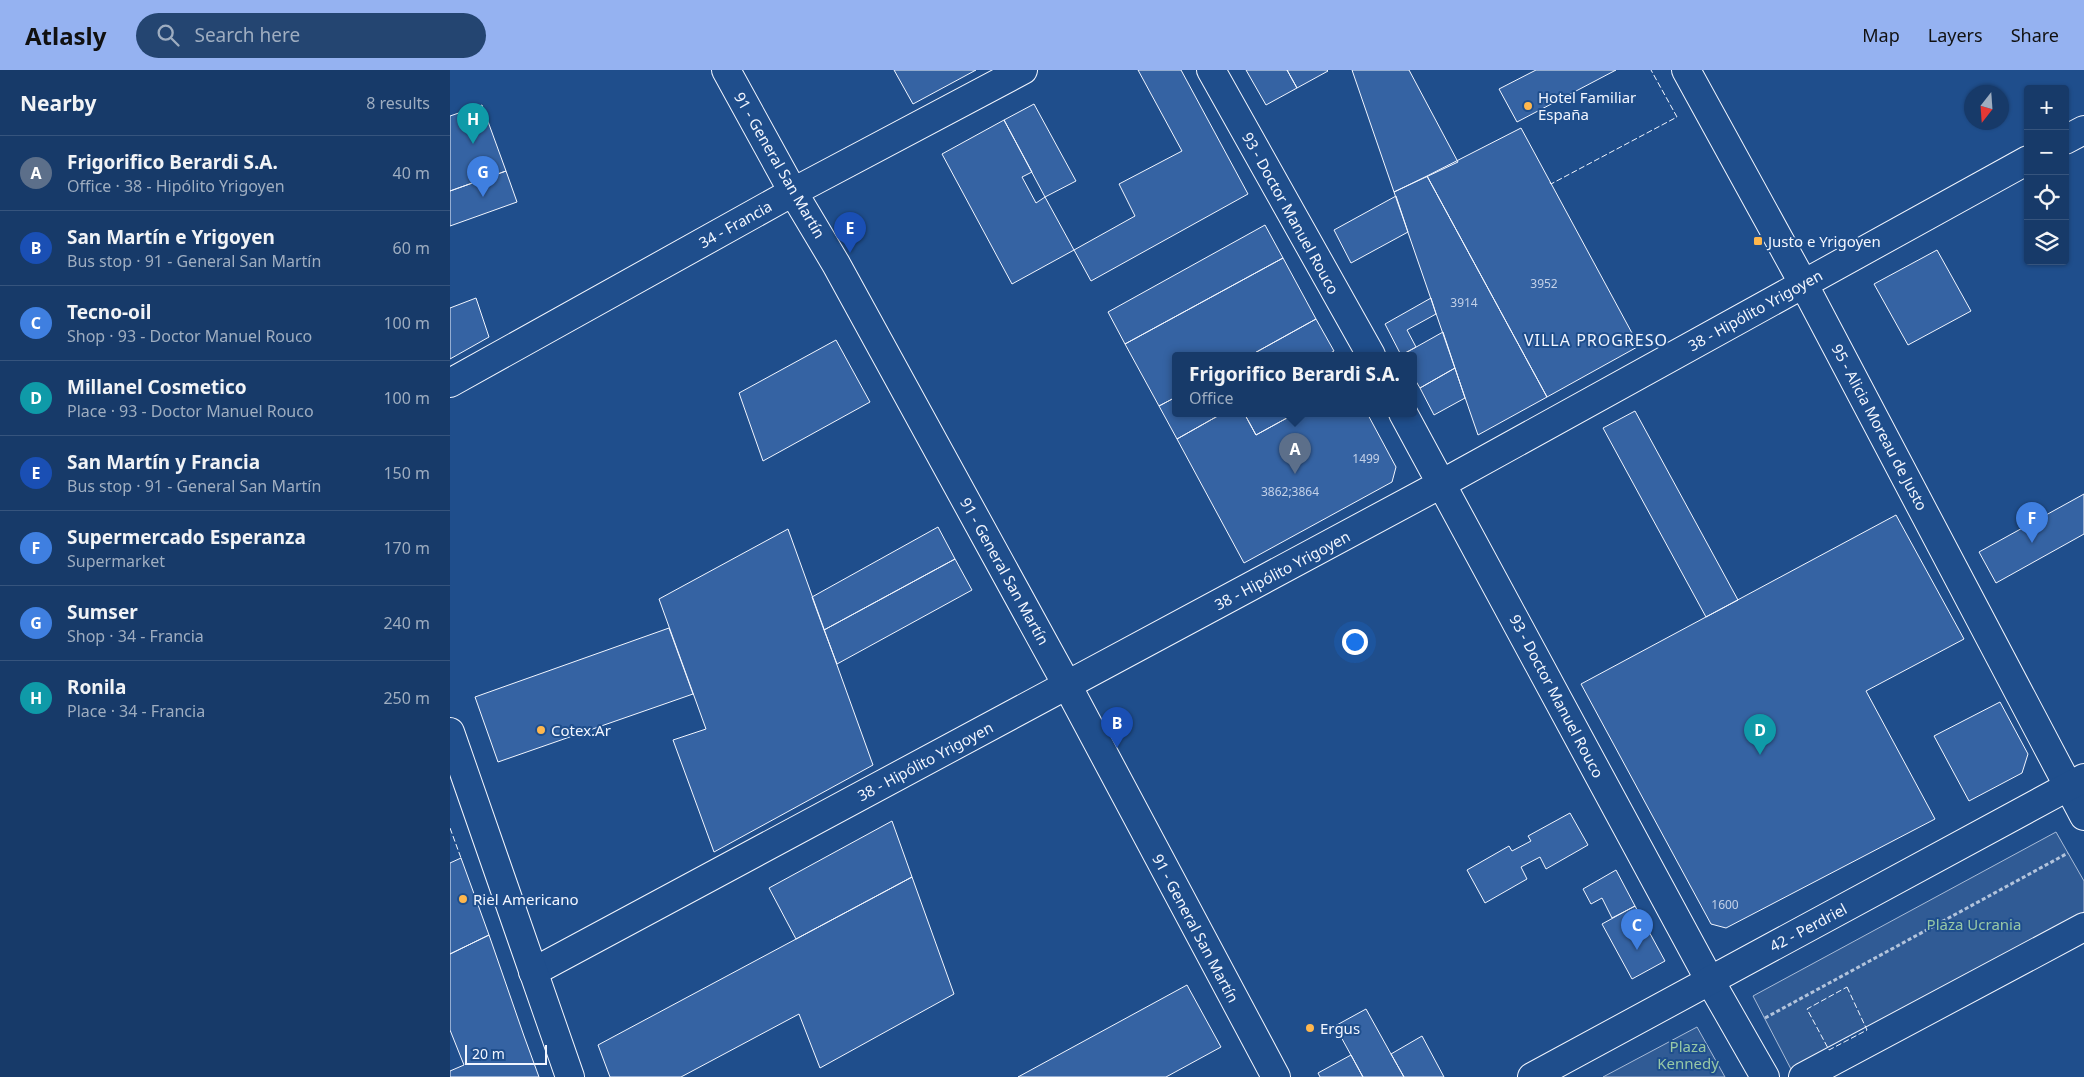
<!DOCTYPE html>
<meta charset="utf-8">
<style>
:root{--surface:#173a69;--page:#244571;--text:#f1f3f6;--muted:#9eadc0;--line:#36547d;--accent:#95b2f1}
body{margin:0;font-family:"Noto Sans",sans-serif;background:var(--page);color:var(--text)}
.controls{position:absolute;right:15px;top:15px;display:grid;overflow:hidden;border-radius:5px;box-shadow:0 1px 4px #0004}
.controls button{width:45px;height:45px;display:grid;place-items:center;padding:0;border:0;border-bottom:1px solid var(--line);background:var(--surface);color:var(--text);font:25px sans-serif}
.compass{position:absolute;left:1514px;top:15px;width:45px;height:45px;border-radius:50%;background:var(--surface);box-shadow:0 1px 4px #0004;rotate:197deg}
.scale{position:absolute;left:15px;bottom:12px;width:82px;box-sizing:border-box;padding-left:5px;border:2px solid #f2f6ff;border-top:0;font-size:14px;line-height:18px;white-space:nowrap;color:#f2f6ff;-webkit-text-stroke:4px #1f4e8c;paint-order:stroke}
.you{position:absolute;left:904px;top:571px;width:18px;height:18px;margin:-12px;border:4px solid #fff;border-radius:50%;background:#1a73e8;box-shadow:0 0 0 8px #1a73e833}
.badge{display:grid;place-items:center;width:32px;height:32px;border-radius:50%;background:var(--accent);color:#fff;font-size:16px;font-weight:700}
.pin{position:absolute;translate:-50% -41px;filter:drop-shadow(0 1px 2px #0008)}
.pin::after{content:'';position:absolute;top:26px;width:18px;height:15px;background:inherit;clip-path:polygon(0 0,100% 0,50% 100%)}
.popup{position:absolute;left:722px;top:282px;width:245px;height:65px;box-sizing:border-box;display:grid;place-content:center;border-radius:5px;background:var(--surface);filter:drop-shadow(0 1px 4px #0005);font-size:16px;white-space:nowrap;color:var(--muted)}
.popup b{font-size:19px;color:var(--text)}
.popup::after{content:'';position:absolute;left:50%;top:100%;margin-left:-10px;border:10px solid transparent;border-top-color:var(--surface)}
.list{margin:0;padding:0;list-style:none}
h2{display:flex;justify-content:space-between;align-items:center;height:65px;margin:0;padding:0 20px;font-size:21px}
h2 small{font-size:16px;font-weight:400;color:var(--muted)}
.list li{display:grid;grid-template-columns:32px 1fr auto;gap:15px;align-items:center;box-sizing:border-box;height:75px;padding:0 20px;border-top:1px solid var(--line)}
.list b{display:block;font-size:19px;white-space:nowrap}
.list p{margin:0;font-size:16px;white-space:nowrap;color:var(--muted)}
.list em{font-size:16px;font-style:normal;color:var(--muted)}
.icon{flex:none;width:28px;height:28px;fill:none;stroke:currentColor;stroke-width:2;stroke-linecap:round;stroke-linejoin:round}
.map{position:relative;flex:none;width:1634px;height:1007px;overflow:hidden}
header{display:flex;align-items:center;gap:30px;box-sizing:border-box;height:70px;padding:0 25px;background:var(--accent);color:#111}
header strong{font-size:24px}
nav{display:flex;gap:28px;margin-inline-start:auto;font-size:18px}
.search{width:350px;height:45px;background:var(--page);display:flex;align-items:center;gap:12px;box-sizing:border-box;padding:0 18px;border-radius:28px;color:var(--muted);font-size:19px}
main{display:flex}
aside{flex:1;background:var(--surface)}
.map>svg:first-child{display:block}
</style>
<header>
<strong>Atlasly</strong>
<div class="search"><svg class="icon" aria-label="search" viewBox="0 0 24 24"><circle cx="10" cy="10" r="6"/><path d="M15 15l6 6"/></svg>Search here</div>
<nav><a>Map</a><a>Layers</a><a>Share</a></nav>
</header>
<main>
<aside>
<h2>Nearby<small>8 results</small></h2>
<ul class="list">
<li><span class="badge" style="background:#5c6f8a">A</span><div><b>Frigorifico Berardi S.A.</b><p>Office · 38 - Hipólito Yrigoyen</p></div><em>40 m</em></li>
<li><span class="badge" style="background:#1a4fb4">B</span><div><b>San Martín e Yrigoyen</b><p>Bus stop · 91 - General San Martín</p></div><em>60 m</em></li>
<li><span class="badge" style="background:#3f7fe0">C</span><div><b>Tecno-oil</b><p>Shop · 93 - Doctor Manuel Rouco</p></div><em>100 m</em></li>
<li><span class="badge" style="background:#0f9aa8">D</span><div><b>Millanel Cosmetico</b><p>Place · 93 - Doctor Manuel Rouco</p></div><em>100 m</em></li>
<li><span class="badge" style="background:#1a4fb4">E</span><div><b>San Martín y Francia</b><p>Bus stop · 91 - General San Martín</p></div><em>150 m</em></li>
<li><span class="badge" style="background:#3f7fe0">F</span><div><b>Supermercado Esperanza</b><p>Supermarket</p></div><em>170 m</em></li>
<li><span class="badge" style="background:#3f7fe0">G</span><div><b>Sumser</b><p>Shop · 34 - Francia</p></div><em>240 m</em></li>
<li><span class="badge" style="background:#0f9aa8">H</span><div><b>Ronila</b><p>Place · 34 - Francia</p></div><em>250 m</em></li>
</ul>
</aside>
<div class="map">
<svg width="1634" height="1007" viewBox="0 0 1634 1007">
<rect width="100%" height="100%" fill="#1f4e8c"/>
<path fill="#305b95" stroke="#a8bbd7" d="M1606 762 1634 811V842L1342 1001 1303 926Z
M1247 957 1275 1007H1153Z"/>
<path fill="#3563a3" stroke="#f2f6ff" d="M444 0H526L463 34Z
M688 0H731L798 124 641 211 624 180 685 146 669 114 732 81Z
M796 0H837L847 18 816 35Z
M837 0H877L878 1 847 18Z
M902 0H959L1008 92 944 122Z
M1086 0H1166L1067 52 1049 19Z
M584 34 626 111 595 127 554 50Z
M32 35 56 101 0 121V46Z
M554 50 582 102 572 107 586 133 595 127 624 180 562 214 492 84Z
M1071 58 1189 276 1097 327 977 106Z
M56 101 67 132 0 156V121Z
M977 106 1097 327 1028 365 944 122Z
M946 126 958 162 901 193 884 160Z
M815 155 833 188 675 274 658 242Z
M1487 180 1521 241 1458 275 1424 214Z
M833 188 866 249 801 285H726V327L709 336 675 274Z
M26 228 39 267 0 289V238Z
M981 228 986 244 957 260 966 277 951 285 935 254Z
M866 249 884 281 877 285H801Z
M993 262 1005 298 970 318 964 308V285H952Z
M386 270 420 332 313 391 289 323Z
M1005 298 1015 328 984 345 970 318Z
M726 327V343H773L727 369 709 336Z
M1185 341 1288 530 1256 547 1153 358Z
M773 343H794L806 365 846 343H917L946 397 942 412 794 493 727 369Z
M794 343H846L806 365Z
M1634 424V464L1546 513 1529 482Z
M1446 445 1514 569 1416 621 1485 749 1276 858 1261 854 1131 614Z
M488 457 505 489 374 560 362 527Z
M338 459 423 695 264 782 223 670 256 659 209 529Z
M505 489 522 520 387 594 374 560Z
M219 558 243 624 48 692 25 627Z
M1550 632 1578 684 1572 703 1519 731 1484 666Z
M1120 743 1138 775 1096 799 1090 787 1071 797 1077 809 1035 833 1017 800 1059 776 1062 781 1081 771 1078 766Z
M442 751 462 807 346 869 319 818Z
M11 788 39 865 0 884V793Z
M1166 800 1185 836 1162 848 1152 828 1141 834 1133 819Z
M462 807 504 924 370 998 349 944 231 1007H160L148 975Z
M1185 836 1215 891 1182 909 1152 854Z
M39 865 74 966 89 1007H0V1001L14 995 0 960V884Z
M737 915 771 977 716 1007H568Z
M916 939 941 984 954 1007H913L885 956Z
M972 966 994 1007H954L941 984Z
M901 985 913 1007H870L868 1003Z"/>
<g fill="none" stroke-linecap="round" stroke-linejoin="round">
<g stroke="#f2f6ff" stroke-width="30">
<path id="minor" d="M276 0 343 122 386 194 617 615 826 1007
M761 0 921 285
M1236 0 1353 213 1634 746
M1615 70 1634 60
M0 313 343 122 573 0
M953 343 1259 909 1315 1007
M83 902 993 413 1578 90
M1353 1007 1634 857"/>
</g>
<g stroke="#f2f6ff" stroke-width="30">
<path id="major" d="M0 662 120 1007
M1082 1007 1634 708"/>
</g>
<path stroke="#b3c4dc" stroke-width="3" stroke-dasharray="4 2.5" stroke-linecap="butt" d="M1315 948 1618 783"/>
<use href="#minor" stroke="#1f4e8c" stroke-width="28"/>
<use href="#major" stroke="#1f4e8c" stroke-width="28"/>
<path stroke="#f2f6ff" stroke-width="1" stroke-dasharray="6 2.5" stroke-linecap="butt" d="M1100 112 1101 114 1227 47 1201 0
M0 758 11 788
M1397 917 1417 960 1379 980 1357 939Z"/>
</g>
<g fill="#ffb74d" stroke="#1f4e8c" stroke-width="2">
<circle cx="1078" cy="36" r="5"/>
<rect x="1303" y="166" width="10" height="10" rx="2.5"/>
<circle cx="91" cy="660" r="5"/>
<circle cx="13" cy="829" r="5"/>
<circle cx="860" cy="958" r="5"/>
</g>
<g text-anchor="middle" dominant-baseline="central" stroke-width="4" stroke-linejoin="round" paint-order="stroke">
<g font-size="12" fill="#c3d1e8">
<text x="1094" y="213">3952</text>
<text x="1014" y="232">3914</text>
<text x="916" y="388">1499</text>
<text x="840" y="421">3862;3864</text>
<text x="1275" y="834">1600</text>
</g>
<g font-size="15" fill="#f2f6ff" stroke="#1f4e8c" text-anchor="start">
<text x="1088" y="27">Hotel Familiar<tspan x="1088" dy="17">España</tspan></text>
<text x="1318" y="171">Justo e Yrigoyen</text>
<text x="101" y="660">Cotex.Ar</text>
<text x="23" y="829">Riel Americano</text>
<text x="870" y="958">Ergus</text>
</g>
<g font-size="15" fill="#f2f6ff" stroke="#1f4e8c">
<text transform="translate(330 95) rotate(60)">91 - General San Martín</text>
<text transform="translate(841 143) rotate(61)">93 - Doctor Manuel Rouco</text>
<text transform="translate(285 154) rotate(-29)">34 - Francia</text>
<text transform="translate(1305 240) rotate(-29)">38 - Hipólito Yrigoyen</text>
<text transform="translate(1430 357) rotate(62)">95 - Alicia Moreau de Justo</text>
<text transform="translate(832 500) rotate(-28)">38 - Hipólito Yrigoyen</text>
<text transform="translate(555 501) rotate(61)">91 - General San Martín</text>
<text transform="translate(1107 626) rotate(62)">93 - Doctor Manuel Rouco</text>
<text transform="translate(475 691) rotate(-28)">38 - Hipólito Yrigoyen</text>
<text transform="translate(1358 857) rotate(-28)">42 - Perdriel</text>
<text transform="translate(746 858) rotate(62)">91 - General San Martín</text>
</g>
<g font-size="15" fill="#97c8a6" stroke="#1f4e8c">
<text x="1524" y="854">Plaza Ucrania</text>
<text x="1238" y="976">Plaza<tspan x="1238" dy="17">Kennedy</tspan></text>
</g>
<g font-size="16" letter-spacing="1" fill="#f2f6ff" stroke="#1f4e8c">
<text x="1146" y="270">VILLA PROGRESO</text>
</g>
</g>
</svg>
<div class="controls">
<button>+</button>
<button>−</button>
<button><svg class="icon" aria-label="locate" viewBox="0 0 24 24"><circle cx="12" cy="12" r="6"/><path d="M12 2v4M12 18v4M2 12h4M18 12h4"/></svg></button>
<button><svg class="icon" aria-label="layers" viewBox="0 0 24 24"><path d="M12 4l9 5-9 5-9-5zM3 14l9 5 9-5"/></svg></button>
</div>
<svg class="compass" viewBox="-18 -18 36 36"><path d="M0-13l5 13h-10z" fill="#e53935"/><path d="M0 13l5-13h-10z" fill="#9eadc0"/></svg>
<div class="scale">20 m</div>
<div class="you"></div>
<div class="pin badge" style="left:845px;top:404px;background:#5c6f8a">A</div>
<div class="popup"><b>Frigorifico Berardi S.A.</b>Office</div>
<div class="pin badge" style="left:667px;top:678px;background:#1a4fb4">B</div>
<div class="pin badge" style="left:1187px;top:880px;background:#3f7fe0">C</div>
<div class="pin badge" style="left:1310px;top:685px;background:#0f9aa8">D</div>
<div class="pin badge" style="left:400px;top:183px;background:#1a4fb4">E</div>
<div class="pin badge" style="left:1582px;top:473px;background:#3f7fe0">F</div>
<div class="pin badge" style="left:33px;top:127px;background:#3f7fe0">G</div>
<div class="pin badge" style="left:23px;top:74px;background:#0f9aa8">H</div>
</div>
</main>
